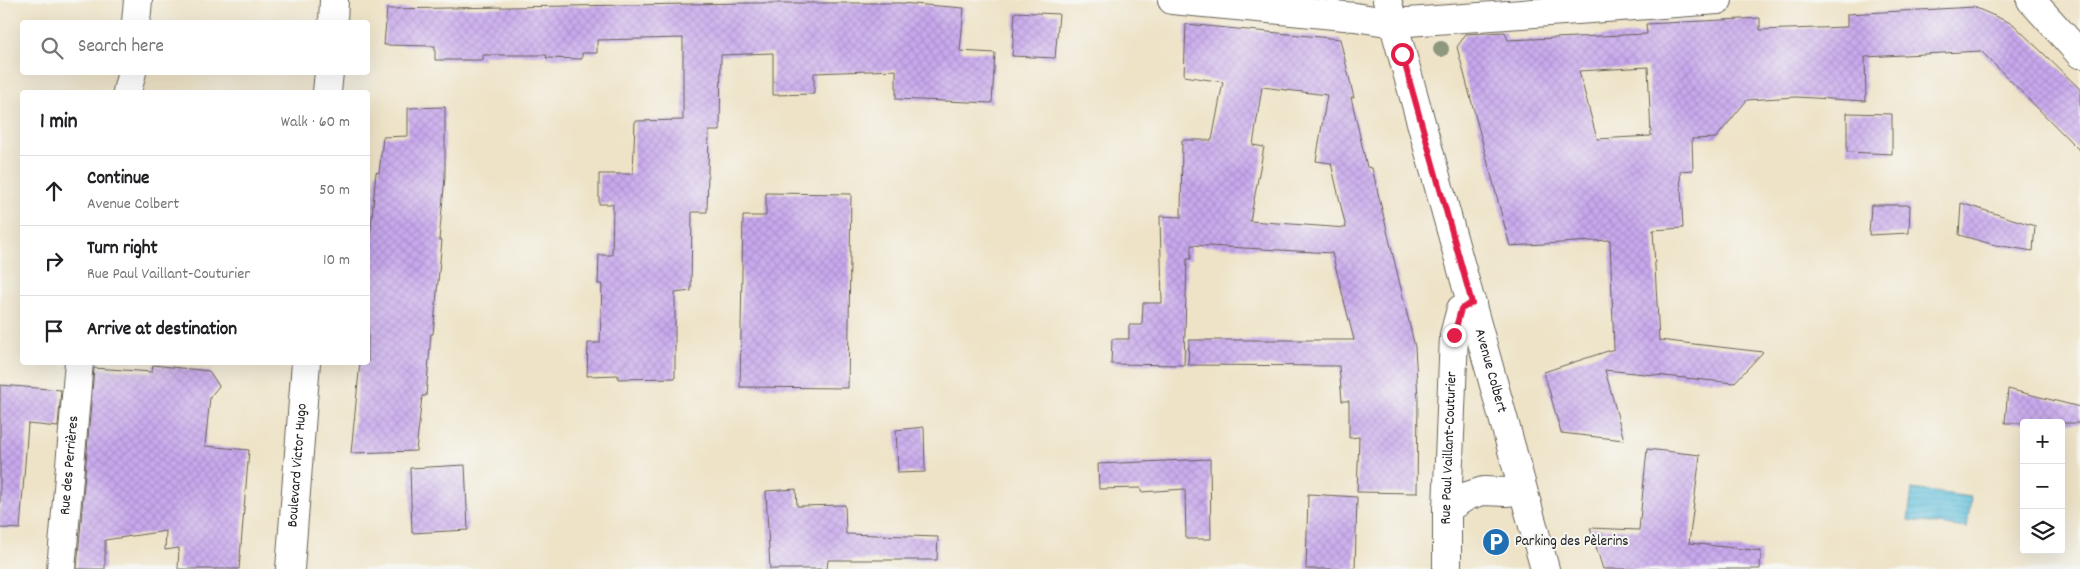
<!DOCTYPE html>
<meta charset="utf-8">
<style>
:root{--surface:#fff;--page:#f2f2f2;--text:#202124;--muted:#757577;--line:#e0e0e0}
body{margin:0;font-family:Dekko,sans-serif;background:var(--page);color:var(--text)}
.controls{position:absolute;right:15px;bottom:15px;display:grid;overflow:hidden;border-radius:5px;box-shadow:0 5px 20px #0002}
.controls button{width:45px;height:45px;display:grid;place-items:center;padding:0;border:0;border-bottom:1px solid var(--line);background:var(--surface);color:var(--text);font:25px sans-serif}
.stop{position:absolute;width:15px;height:15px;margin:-11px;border:4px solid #e11d48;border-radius:50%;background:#fff}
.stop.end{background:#e11d48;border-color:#fff;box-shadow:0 1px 5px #0008}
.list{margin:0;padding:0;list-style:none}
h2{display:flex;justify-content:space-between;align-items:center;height:65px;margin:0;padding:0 20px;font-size:21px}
h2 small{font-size:16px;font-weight:400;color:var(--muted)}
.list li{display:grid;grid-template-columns:32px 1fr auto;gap:15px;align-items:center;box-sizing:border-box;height:70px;padding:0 20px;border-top:1px solid var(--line)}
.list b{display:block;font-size:19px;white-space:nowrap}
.list p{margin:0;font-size:16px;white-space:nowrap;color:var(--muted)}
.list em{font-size:16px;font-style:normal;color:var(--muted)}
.icon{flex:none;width:28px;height:28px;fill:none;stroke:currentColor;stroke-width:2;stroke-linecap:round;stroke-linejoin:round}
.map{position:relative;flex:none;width:2080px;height:569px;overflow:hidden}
.search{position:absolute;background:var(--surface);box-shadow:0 5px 20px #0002;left:20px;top:20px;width:350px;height:55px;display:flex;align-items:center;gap:12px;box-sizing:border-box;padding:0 18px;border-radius:5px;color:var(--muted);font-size:19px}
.panel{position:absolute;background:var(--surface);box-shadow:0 5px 20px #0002;left:20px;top:90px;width:350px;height:275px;border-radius:5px}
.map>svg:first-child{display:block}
</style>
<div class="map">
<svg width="2080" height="569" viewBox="0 0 2080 569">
<defs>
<pattern id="water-rules" width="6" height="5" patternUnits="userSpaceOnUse" patternTransform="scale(1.25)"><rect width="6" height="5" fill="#5fc0dd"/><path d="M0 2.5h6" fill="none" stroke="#52a4bd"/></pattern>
<pattern id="building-cross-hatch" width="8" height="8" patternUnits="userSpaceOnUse" patternTransform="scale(1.25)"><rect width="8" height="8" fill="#c8a8ed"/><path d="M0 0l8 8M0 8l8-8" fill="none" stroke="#ab90cb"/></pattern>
</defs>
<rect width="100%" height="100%" fill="#f6f6f2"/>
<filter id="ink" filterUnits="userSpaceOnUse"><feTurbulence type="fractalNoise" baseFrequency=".02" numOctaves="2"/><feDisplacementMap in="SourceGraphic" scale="10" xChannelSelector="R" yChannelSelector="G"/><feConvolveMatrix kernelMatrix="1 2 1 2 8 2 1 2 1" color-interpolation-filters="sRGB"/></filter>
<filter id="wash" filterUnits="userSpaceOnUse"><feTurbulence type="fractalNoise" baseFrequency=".0096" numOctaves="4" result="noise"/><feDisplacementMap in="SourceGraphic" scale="20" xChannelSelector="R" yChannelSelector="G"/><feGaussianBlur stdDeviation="1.12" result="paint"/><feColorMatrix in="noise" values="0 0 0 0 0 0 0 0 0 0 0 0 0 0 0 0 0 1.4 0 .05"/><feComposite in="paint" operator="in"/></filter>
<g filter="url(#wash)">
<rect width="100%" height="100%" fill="#eee3c7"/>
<path fill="url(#water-rules)" stroke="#3e6e7c" d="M1912 489 1971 497 1967 528 1908 520Z"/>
<g id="blocks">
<path fill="url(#building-cross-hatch)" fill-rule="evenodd" d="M750 3H900L964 8 960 51 995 53 992 103 896 99V70L814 73V94L773 95V53L721 55 720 131H709L707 212H692L691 291 675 293V378L618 379V375L587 376 588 343H600L602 284H598L599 255H612L613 204H599V174H633L635 121 683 120V38L597 40V53H582V59L546 58 547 55H483V60H435V46L384 45 387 9Z
M1974 7 2013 24 2080 89V151L1981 51 1865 57 1866 101 1796 97 1747 100 1716 138 1692 139 1693 170 1680 171 1683 228 1653 230 1659 340 1763 352 1734 383 1605 370 1624 440 1561 433 1544 372 1614 349 1610 240 1510 246 1457 47 1466 34 1505 32 1508 40 1647 34 1646 24 1760 18V30L1847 27V14ZM1648 67 1651 136 1597 139 1579 71Z
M1015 12 1059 14 1055 58 1012 56Z
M1186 24 1340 39 1354 98 1351 97 1367 167 1372 168 1415 347 1418 399 1417 493 1357 492 1359 437 1349 438V401H1342L1339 366 1188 365 1189 340H1354L1332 253 1191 245V259H1187L1184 365 1111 364 1112 339H1129V325H1142L1143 303H1162L1160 216 1181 217 1182 140H1212L1223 82 1184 76ZM1262 87 1327 95 1316 161 1331 163 1346 228 1250 221 1264 147 1253 145Z
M445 107V177L439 240H442L433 334H431L426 396H422L416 451 351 453 360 362H368V261L376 172 379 173 383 137 408 136V108Z
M1847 113 1892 114V154L1847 152Z
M766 193 851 194 848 388 740 387 743 216H766Z
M1961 203 2035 226 2033 251 1995 245 1959 235Z
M1871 205H1910L1909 233 1869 235Z
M153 365 209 371 219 386 210 397 205 446 249 450 239 569H178L179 548 165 550 166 531 105 540V569H77L94 368 152 372Z
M0 385 61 390 58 427 28 424 20 529 0 528Z
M2008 389 2080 407V423H2005Z
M924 427 925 472 898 473 896 430Z
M1647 449 1700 455 1689 543 1761 551 1760 569H1603L1590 528 1639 530Z
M1210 459 1211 539H1186L1185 489 1141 492V488L1099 489 1098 464Z
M465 465 468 530 412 533 410 468Z
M796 489 797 506 845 505 846 534 938 537 937 560H828L827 569H770L766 491Z
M1308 494 1357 497 1355 569H1306Z"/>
</g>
</g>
<g filter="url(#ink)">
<use href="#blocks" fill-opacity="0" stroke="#666258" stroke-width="1"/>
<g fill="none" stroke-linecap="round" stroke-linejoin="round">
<g stroke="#666258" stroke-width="30">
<g id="minor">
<path d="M1172 0 1355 17 1393 23 1718 0"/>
<path id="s1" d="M1387 0 1545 569"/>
<path d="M2031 0 2080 54"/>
<path d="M136 22 138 0"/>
<path d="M333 22 334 0"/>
<path d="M127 92 132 72"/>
<path d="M327 92 329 72"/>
<path d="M1447 509 1467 496 1483 491 1506 492 1522 490"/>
<path id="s2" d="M61 569 79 362"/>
<path id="s3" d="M290 569 306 362"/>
<path id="s4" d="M1447 569V509L1454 335 1461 309 1472 303"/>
</g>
</g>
<use href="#minor" stroke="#fff" stroke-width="28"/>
</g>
<circle fill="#8d987e" cx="1441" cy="49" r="8"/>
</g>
<g fill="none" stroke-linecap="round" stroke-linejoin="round" filter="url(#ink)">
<path stroke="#e11d48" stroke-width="6" d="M1402 54 1472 303 1461 309 1454 335"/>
</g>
<defs>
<g id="parking-disc" transform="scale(1.4375)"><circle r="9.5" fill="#1f6fb2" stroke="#f6f6f2"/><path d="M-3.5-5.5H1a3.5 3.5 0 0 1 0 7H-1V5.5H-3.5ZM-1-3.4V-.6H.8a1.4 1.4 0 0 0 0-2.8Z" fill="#fff"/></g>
</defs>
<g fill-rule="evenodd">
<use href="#parking-disc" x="1496" y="542"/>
</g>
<g text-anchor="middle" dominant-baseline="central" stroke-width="4" stroke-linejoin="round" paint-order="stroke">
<g font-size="15" fill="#1c1c1c" stroke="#f6f6f2">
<text stroke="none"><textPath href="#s1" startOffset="385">Avenue Colbert</textPath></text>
<text stroke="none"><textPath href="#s4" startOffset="121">Rue Paul Vaillant-Couturier</textPath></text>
<text stroke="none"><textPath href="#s2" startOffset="104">Rue des Perrières</textPath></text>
<text stroke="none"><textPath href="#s3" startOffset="104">Boulevard Victor Hugo</textPath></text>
</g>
<g font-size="15" fill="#1c1c1c" stroke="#f6f6f2" text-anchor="start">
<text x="1515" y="542">Parking des Pèlerins</text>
</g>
</g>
</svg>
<div class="controls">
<button>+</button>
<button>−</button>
<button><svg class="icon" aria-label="layers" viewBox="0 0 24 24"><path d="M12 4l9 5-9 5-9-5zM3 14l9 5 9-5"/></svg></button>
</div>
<div class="stop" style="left:1402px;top:54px"></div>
<div class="stop end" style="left:1454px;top:335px"></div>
<div class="search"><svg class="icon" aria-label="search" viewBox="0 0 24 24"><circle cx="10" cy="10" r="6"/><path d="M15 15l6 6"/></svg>Search here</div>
<section class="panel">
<h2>1 min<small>Walk · 60 m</small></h2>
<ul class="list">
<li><svg class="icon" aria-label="ahead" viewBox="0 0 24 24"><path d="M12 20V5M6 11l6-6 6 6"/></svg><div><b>Continue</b><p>Avenue Colbert</p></div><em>50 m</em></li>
<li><svg class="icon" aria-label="right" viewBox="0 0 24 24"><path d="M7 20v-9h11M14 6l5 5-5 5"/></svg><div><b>Turn right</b><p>Rue Paul Vaillant-Couturier</p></div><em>10 m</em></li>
<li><svg class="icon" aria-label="arrive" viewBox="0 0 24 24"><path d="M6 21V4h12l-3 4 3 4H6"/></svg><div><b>Arrive at destination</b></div></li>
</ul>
</section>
</div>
